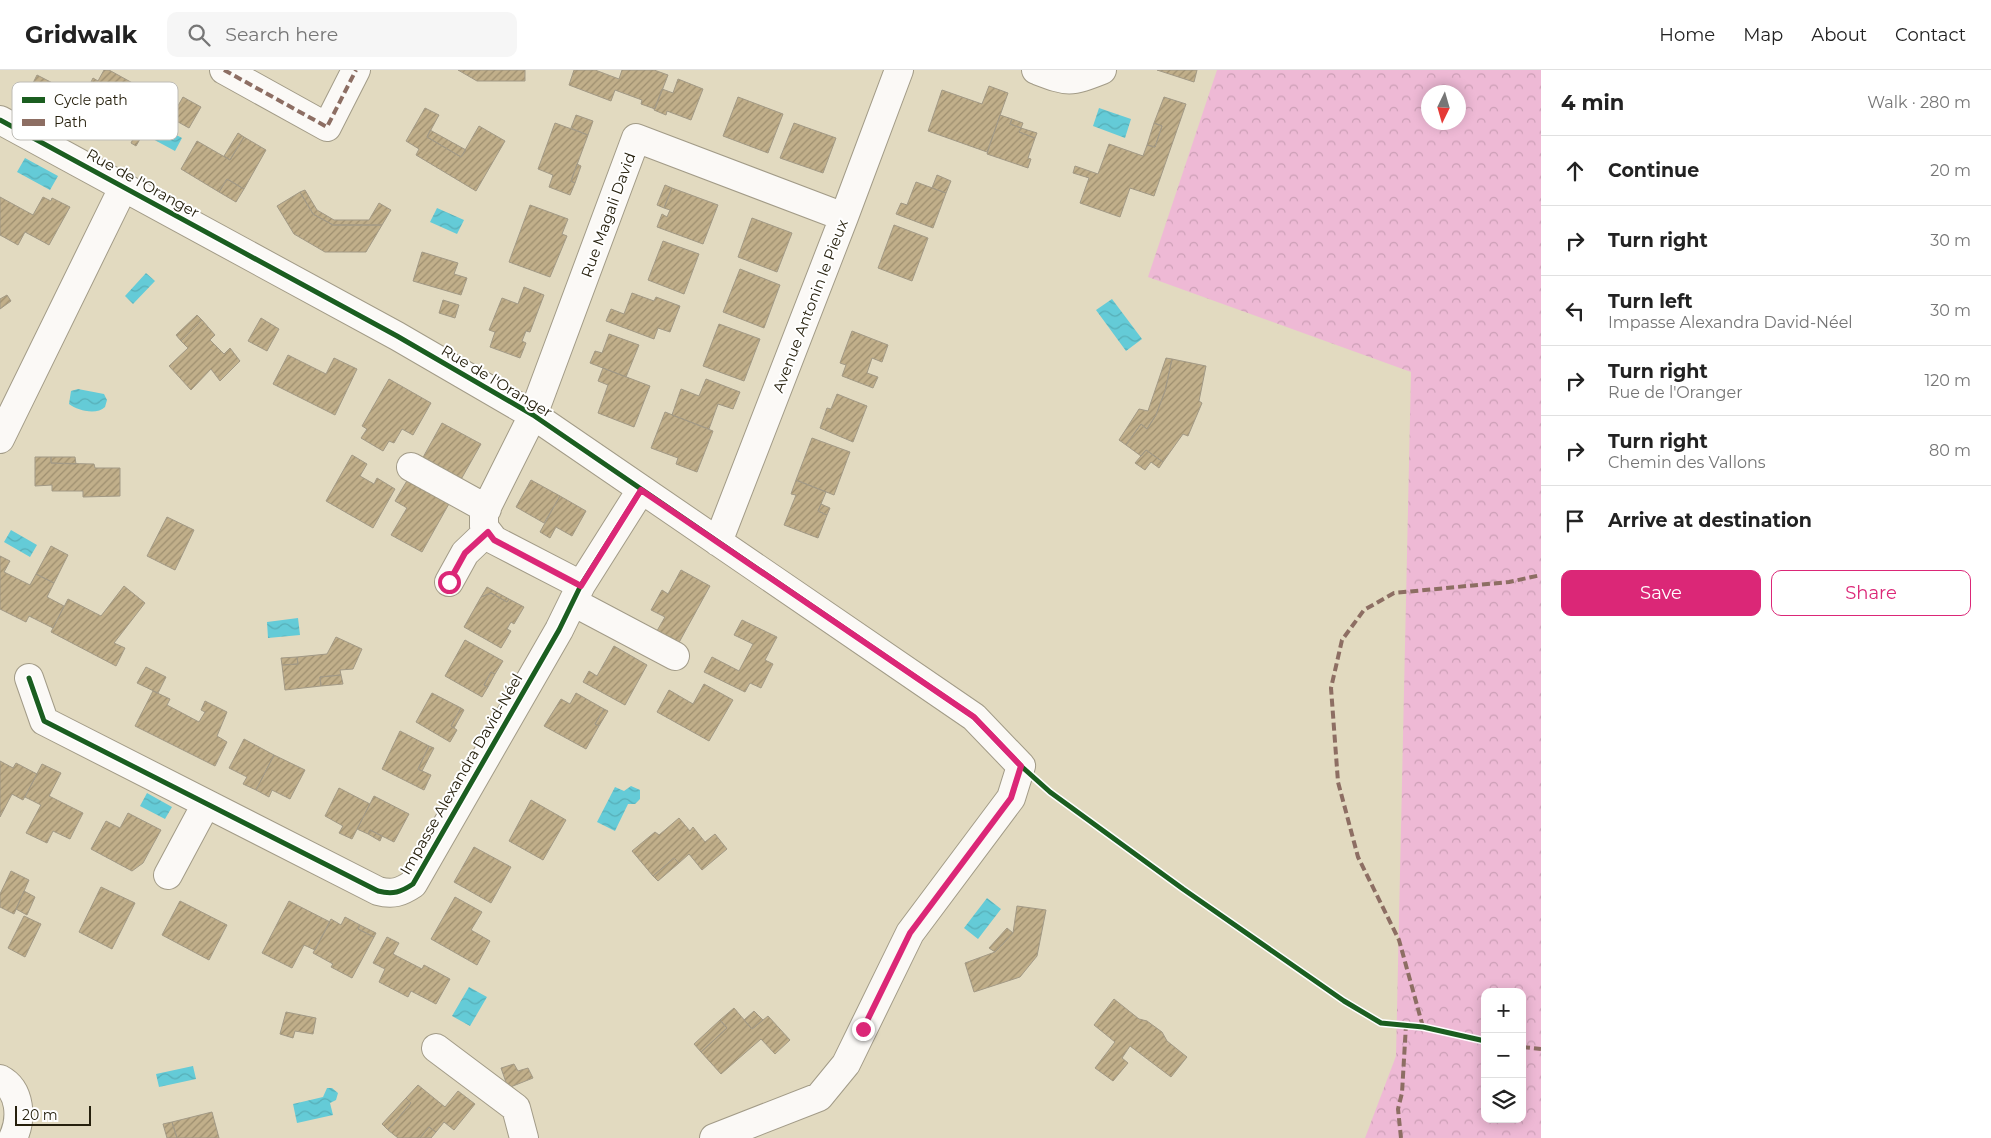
<!DOCTYPE html>
<meta charset="utf-8">
<style>
:root{--surface:#fff;--page:#f6f6f6;--text:#222;--muted:#767676;--line:#e0e0e0;--accent:#db2777}
body{margin:0;font-family:Montserrat,sans-serif;background:var(--page);color:var(--text)}
.controls{position:absolute;right:15px;bottom:15px;display:grid;overflow:hidden;border-radius:10px;box-shadow:0 2px 12px #0003}
.controls button{width:45px;height:45px;display:grid;place-items:center;padding:0;border:0;border-bottom:1px solid var(--line);background:var(--surface);color:var(--text);font:25px sans-serif}
.compass{position:absolute;left:1421px;top:15px;width:45px;height:45px;border-radius:50%;background:var(--surface);box-shadow:0 2px 12px #0003;rotate:185deg}
.scale{position:absolute;left:15px;bottom:12px;width:76px;box-sizing:border-box;padding-left:5px;border:2px solid #26200d;border-top:0;font-size:14px;line-height:18px;white-space:nowrap;color:#26200d;-webkit-text-stroke:4px #fff;paint-order:stroke}
.stop{position:absolute;width:15px;height:15px;margin:-11px;border:4px solid #db2777;border-radius:50%;background:#fff}
.stop.end{background:#db2777;border-color:#fff;box-shadow:0 1px 5px #0008}
.list{margin:0;padding:0;list-style:none}
h2{display:flex;justify-content:space-between;align-items:center;height:65px;margin:0;padding:0 20px;font-size:21px}
h2 small{font-size:16px;font-weight:400;color:var(--muted)}
.list li{display:grid;grid-template-columns:32px 1fr auto;gap:15px;align-items:center;box-sizing:border-box;height:70px;padding:0 20px;border-top:1px solid var(--line)}
.list b{display:block;font-size:19px;white-space:nowrap}
.list p{margin:0;font-size:16px;white-space:nowrap;color:var(--muted)}
.list em{font-size:16px;font-style:normal;color:var(--muted)}
.actions{display:flex;gap:10px;padding:15px 20px}
.actions a{flex:1;padding:11px 0;border:1px solid var(--accent);border-radius:10px;text-align:center;font-size:18px;color:var(--accent)}
.actions .main{background:var(--accent);color:#fff}
.icon{flex:none;width:28px;height:28px;fill:none;stroke:currentColor;stroke-width:2;stroke-linecap:round;stroke-linejoin:round}
.map{position:relative;flex:none;width:1541px;height:1068px;overflow:hidden}
header{display:flex;align-items:center;gap:30px;box-sizing:border-box;height:70px;padding:0 25px;background:var(--surface);border-bottom:1px solid var(--line)}
header strong{font-size:24px}
nav{display:flex;gap:28px;margin-inline-start:auto;font-size:18px}
.search{width:350px;height:45px;background:var(--page);display:flex;align-items:center;gap:12px;box-sizing:border-box;padding:0 18px;border-radius:10px;color:var(--muted);font-size:19px}
main{display:flex}
aside{flex:1;background:var(--surface)}
.map>svg:first-child{display:block}
</style>
<header>
<strong>Gridwalk</strong>
<div class="search"><svg class="icon" aria-label="search" viewBox="0 0 24 24"><circle cx="10" cy="10" r="6"/><path d="M15 15l6 6"/></svg>Search here</div>
<nav><a>Home</a><a>Map</a><a>About</a><a>Contact</a></nav>
</header>
<main>
<div class="map">
<svg width="1541" height="1068" viewBox="0 0 1541 1068">
<defs>
<pattern id="forest-crowns" width="20" height="18" patternUnits="userSpaceOnUse" patternTransform="scale(1.25)"><rect width="20" height="18" fill="#eeb9d5"/><path d="M2 6a3 3 0 1 1 6 0M12 15a3 3 0 1 1 6 0" fill="none" stroke="#cc9fb6"/></pattern>
<pattern id="water-waves" width="16" height="10" patternUnits="userSpaceOnUse" patternTransform="scale(1.25)"><rect width="16" height="10" fill="#64cbd7"/><path d="M0 5q4-4 8 0t8 0" fill="none" stroke="#57aeb7"/></pattern>
<pattern id="building-hatch" width="6" height="6" patternUnits="userSpaceOnUse" patternTransform="scale(1.25)"><rect width="6" height="6" fill="#c1af8a"/><path d="M-1 1l2-2M0 6l6-6M5 7l2-2" fill="none" stroke="#9d8e6f"/></pattern>
</defs>
<rect width="100%" height="100%" fill="#e2dac0"/>
<path fill="url(#forest-crowns)" fill-rule="evenodd" d="M1217 0H1541V1068H1365L1396 986 1411 302 1148 207ZM1428 22H1458V52H1428ZM1485 922H1522V1049H1485Z"/>
<path fill="url(#water-waves)" d="M1099 38 1131 49 1125 68 1093 56Z
M156 54 182 68 175 81 149 67Z
M25 88 58 106 50 120 17 102Z
M437 138 464 150 457 164 430 152Z
M146 203 155 211 133 234 125 226Z
M1112 229 1142 269 1126 281 1096 240Z
M78 319 104 324 107 330 105 337C97 345 78 341 69 334L71 321Z
M11 460 37 475 30 487 4 472Z
M298 548 300 565 268 568 267 552Z
M631 716 640 720V729L635 734H628L615 761 597 752 615 717 624 721Z
M147 723 172 737 165 749 140 736Z
M987 828 1001 839 978 869 964 858Z
M469 917 487 927 470 956 452 946Z
M193 996 196 1009 159 1017 156 1004Z
M327 1018H332L338 1023 336 1030 330 1033 333 1045 297 1053 293 1034 323 1027Z"/>
<path fill="url(#building-hatch)" stroke="#a29985" d="M104 0H109L147 21 128 55 104 41 97 54 63 35 61 39 29 21 37 5 70 22 75 13 89 16 93 8 98 11Z
M458 0H525V11H477Z
M574 0H595L619 9 622 0H654L668 5 655 39 641 34 642 30 615 20 611 31 569 15Z
M1157 0H1197L1194 12Z
M678 9 703 19 691 50 667 41 666 45 654 40 662 19 673 23Z
M989 16 1008 23 987 82 928 61 942 20 982 34Z
M183 27 201 37 189 58 171 48Z
M738 27 783 44 768 83 723 66Z
M1164 27 1186 34 1154 126 1130 118 1120 147 1080 133 1089 108 1073 103 1075 96 1098 104 1109 74 1143 86 1147 75 1155 77 1162 56 1154 53Z
M425 38 439 45 427 67 461 87 479 56 505 71 476 121 416 85 419 79 406 71Z
M576 45 593 51 588 65 571 58Z
M1000 45 1012 49 1010 54 1021 58 1019 62 1035 68 1028 88 1031 89 1028 98 987 84Z
M1012 49 1023 53 1021 58 1010 54Z
M555 53 588 65 571 111 575 113 570 125 549 117 553 105 538 99Z
M794 53 836 68 823 103 780 88Z
M1154 53 1162 56 1155 77 1147 75Z
M1021 58 1037 63 1035 68 1019 62Z
M430 60 466 80 461 87 427 67Z
M137 61 143 64 136 76 131 73Z
M238 63 244 67 230 90 224 86Z
M244 67 266 80 244 119 227 109 219 122 181 99 197 71 230 90Z
M577 94 581 96 575 113 571 111Z
M937 105 951 111 946 123 932 118Z
M227 109 244 119 236 132 219 122Z
M916 112 946 123 933 158 896 144 901 133 907 135Z
M665 115 672 118 664 138 657 135Z
M672 118 718 135 703 174 657 157 662 144 667 147 670 140 664 138Z
M305 120 317 140 334 150H369L379 133 391 140 382 155H333L313 144 300 122Z
M300 122 313 144 333 155H382L366 182H325L294 164 277 136Z
M0 127 33 145 43 127 51 131 52 128 70 137 49 175 25 162 18 175 0 165Z
M530 135 568 149 562 164 567 166 550 207 509 192Z
M752 148 792 163 777 202 738 187Z
M894 155 928 168 912 211 878 198Z
M663 171 699 184 684 224 648 210Z
M422 182 458 193 454 204 467 208 461 225 413 211Z
M740 199 780 215 764 258 723 242Z
M524 217 544 225 530 262 526 261 522 271 526 273 520 288 490 277 495 262 489 260 502 228 518 234Z
M632 223 654 231 656 227 680 236 670 262 658 258 654 269 606 251 611 239 624 244Z
M7 225 11 231 0 239V229Z
M443 230 459 235 455 248 439 243Z
M197 245 202 250 181 271 176 265Z
M261 248 279 259 267 281 248 271Z
M202 250 215 265 210 270 224 284 230 278 240 291 220 311 211 299 191 320 169 296 188 278 181 271Z
M719 254 760 269 744 311 703 296Z
M852 261 888 275 882 292 872 288 867 303 878 307 873 318 842 306 846 295 840 293Z
M609 264 639 275 626 307 590 293 595 281 602 283Z
M288 285 326 304 334 288 357 299 335 345 273 314Z
M1166 288 1172 289 1165 321 1156 345 1147 359 1141 354 1126 375 1119 370 1139 339 1148 341Z
M1172 289 1206 296 1199 331 1202 333 1188 366 1183 364 1163 392 1146 380 1141 386 1126 375 1141 354 1147 359 1156 345 1165 321Z
M603 298 650 316 634 357 598 343 608 315 598 311Z
M389 309 431 333 413 365 402 359 394 373 389 371 383 381 361 368 367 359 362 356Z
M706 309 740 322 733 339 718 334 709 359 672 345 681 319 699 326Z
M837 324 867 336 853 372 820 358 827 338 831 339Z
M665 342 713 361 697 402 676 394 678 388 651 378Z
M442 353 481 374 459 413 421 391Z
M812 368 850 382 834 425 796 410Z
M1146 380 1163 392 1159 398 1151 392 1145 400 1135 393Z
M352 385 367 394 360 406 374 414 377 408 395 419 373 458 326 431Z
M35 387H51V393L94 394 95 398H120V426L83 427V421H52V415L35 416Z
M51 387H75L76 394 51 393Z
M408 409 450 432 422 482 391 465 407 438 395 431Z
M531 410 560 426 544 453 516 437Z
M796 410 826 422 818 441 827 445 818 468 784 455 796 425 791 424Z
M560 426 586 441 572 466 556 457 550 468 540 462Z
M821 434 830 438 827 445 818 441Z
M167 447 194 460 175 500 147 486Z
M51 476 68 485 54 513 36 504Z
M0 486 10 491 4 502 30 515 36 504 54 513 47 527 64 536 53 558 29 546 26 552 0 539Z
M681 500 710 516 676 578 654 566 665 547 651 540 662 520 668 524Z
M124 516 145 533 114 573 125 578 116 596 51 562 68 529 101 546Z
M487 517 509 529 507 532 491 523 481 527Z
M491 523 507 532 509 529 524 537 514 554 511 552 507 559 511 561 501 578 464 557 481 527Z
M742 550 777 567 765 590 773 594 761 618 750 613 745 622 704 602 712 587 739 601 753 574 734 565Z
M336 567 362 579 353 599 340 600 341 605 320 607 321 616 285 620 282 595 298 594 297 587 327 584Z
M465 570 503 591 495 604 491 602 484 615 488 617 482 627 445 606Z
M614 576 647 595 625 635 583 612 589 601 597 606Z
M297 587 298 594 282 595 281 588Z
M146 597 166 607 158 623 137 613Z
M491 602 495 604 488 617 484 615Z
M341 605 343 614 321 616 320 607Z
M704 614 733 630 709 671 657 642 669 620 693 634Z
M153 621 170 629 167 635 199 652 205 642 201 640 205 631 227 642 217 666 227 672 215 696 135 656Z
M432 623 461 638 451 656 457 660 450 672 416 652Z
M576 623 604 639 595 654 599 656 586 679 544 656 561 629 570 634Z
M461 638 464 640 454 658 451 656Z
M604 639 608 641 599 656 595 654Z
M400 661 429 676 418 699 431 705 424 720 382 699Z
M244 669 274 685 256 720 243 714 247 707 229 698Z
M429 676 434 678 422 701 418 699Z
M274 685 305 700 290 729 272 720 269 727 256 720Z
M0 691 13 698 16 693 37 704 23 730 12 724 0 747Z
M42 694 61 703 49 726 83 743 70 769 53 761 47 773 26 763 41 735 25 727Z
M339 718 370 734 352 769 339 763 343 756 325 746Z
M374 726 409 744 394 772 370 760 368 764 357 759Z
M531 730 566 750 543 790 509 771Z
M128 743 161 760 143 793 132 801 91 779 106 751 120 758Z
M679 748 690 761 693 757 705 772 715 764 727 779 702 800 689 784 679 793 674 788 653 806 632 781 655 762 659 765Z
M370 760 382 766 380 771 368 764Z
M474 777 511 797 491 833 454 812Z
M674 788 679 793 658 811 653 806Z
M11 801 29 810 14 844 0 837V824Z
M101 817 135 833 112 879 79 862Z
M24 821 35 827 27 845 16 839Z
M455 827 482 842 471 860 490 871 477 895 431 869Z
M180 831 227 855 209 890 162 865Z
M289 831 330 852 315 880 304 875 292 898 262 883Z
M1017 836 1046 840 1037 886 1020 907 974 922 965 893 995 882 1013 863Z
M24 846 41 854 25 887 8 878Z
M345 847 360 855 358 859 374 867 352 908 331 897 333 894 313 883 331 849 341 855Z
M360 855 376 863 374 867 358 859Z
M1007 858 1013 863 995 882 989 878Z
M387 867 399 873 393 884 422 899 424 895 450 909 436 934 411 921 408 927 379 912 385 899 373 893Z
M1114 929 1139 949 1147 951 1162 962 1167 971 1187 987 1171 1007 1130 976 1122 988 1128 993 1113 1011 1095 998 1115 972 1094 955Z
M734 938 752 959 768 946 790 970 775 984 761 969 721 1004 701 982 727 958 720 950Z
M754 941 763 950 752 959 744 950Z
M286 942 316 948 313 964 295 961 293 968 280 964Z
M720 950 727 958 701 982 694 974Z
M514 994 518 1001 528 998 533 1008 508 1018 501 998Z
M418 1015 445 1037 458 1021 475 1034 454 1060 444 1052 436 1062 429 1057 420 1068H398L388 1060 411 1033 406 1028Z
M406 1028 411 1033 388 1060 382 1054Z
M212 1042 219 1068H177L172 1052Z
M172 1052 177 1068H167L163 1054Z
M429 1057 436 1062 431 1068H420Z"/>
<g fill="none" stroke-linecap="round" stroke-linejoin="round">
<g stroke="#a29b87" stroke-width="30">
<path id="minor" d="M224 0 327 57 356 0
M1036 0C1068 12 1069 13 1102 0
M0 50 397 266 533 345 974 647 1021 696 1011 728 910 863 846 994 819 1027 714 1068
M0 369 124 116
M411 397 487 439
M718 472 844 147 899 0
M449 512 465 483 487 462
M581 515 494 470 484 457V443L533 345 636 68 844 147
M573 532 675 586
M29 608 44 651 378 821C393 825 401 822 413 814L559 560 581 515 641 420
M168 805 206 734
M436 978 516 1038 524 1068
M0 1009C21 1020 22 1049 13 1068"/>
</g>
<use href="#minor" stroke="#fbf9f6" stroke-width="28"/>
<path stroke="#8d6e63" stroke-width="4" stroke-dasharray="8 4" stroke-linecap="butt" d="M224 0 327 57 356 0
M1423 957 1399 870 1358 787 1338 712 1331 618 1342 570 1364 540 1394 523 1509 512 1541 505
M1522 977 1541 979
M1401 1068 1398 1039 1402 1023 1406 955"/>
<g stroke="#fff" stroke-width="8">
<path id="cycleway" d="M0 50 397 266 533 345 974 647 1021 696 1050 722 1183 819 1344 931 1381 953 1423 957 1485 971
M29 608 44 651 378 821C393 825 401 822 413 814L559 560 581 515 641 420"/>
</g>
<use href="#cycleway" stroke="#1b5e20" stroke-width="5"/>
</g>
<g fill="none" stroke-linecap="round" stroke-linejoin="round">
<path stroke="#db2777" stroke-width="6" d="M449 512 465 483 488 462 494 470 581 516 641 420 974 647 1021 696 1011 728 910 863 863 959"/>
</g>
<g text-anchor="middle" dominant-baseline="central" stroke-width="4" stroke-linejoin="round" paint-order="stroke">
<g font-size="15" fill="#26200d" stroke="#fff">
<text transform="translate(143 113) rotate(29)">Rue de l'Oranger</text>
<text transform="translate(608 145) rotate(-70)">Rue Magali David</text>
<text transform="translate(810 236) rotate(-69)">Avenue Antonin le Pieux</text>
<text transform="translate(497 311) rotate(31)">Rue de l'Oranger</text>
<text transform="translate(461 704) rotate(-60)">Impasse Alexandra David-Néel</text>
</g>
</g>
<rect x="12" y="12" width="166" height="58" rx="8" fill="#fff" stroke="#bebcb6" stroke-width="1"/>
<rect x="22" y="27" width="23" height="6" fill="#1b5e20"/>
<rect x="22" y="49" width="23" height="7" fill="#8d6e63"/>
<g font-size="14" fill="#26200d">
<text x="54" y="35">Cycle path</text>
<text x="54" y="57">Path</text>
</g>
</svg>
<div class="controls">
<button>+</button>
<button>−</button>
<button><svg class="icon" aria-label="layers" viewBox="0 0 24 24"><path d="M12 4l9 5-9 5-9-5zM3 14l9 5 9-5"/></svg></button>
</div>
<svg class="compass" viewBox="-18 -18 36 36"><path d="M0-13l5 13h-10z" fill="#e53935"/><path d="M0 13l5-13h-10z" fill="#767676"/></svg>
<div class="scale">20 m</div>
<div class="stop" style="left:449px;top:512px"></div>
<div class="stop end" style="left:863px;top:959px"></div>
</div>
<aside>
<h2>4 min<small>Walk · 280 m</small></h2>
<ul class="list">
<li><svg class="icon" aria-label="ahead" viewBox="0 0 24 24"><path d="M12 20V5M6 11l6-6 6 6"/></svg><div><b>Continue</b></div><em>20 m</em></li>
<li><svg class="icon" aria-label="right" viewBox="0 0 24 24"><path d="M7 20v-9h11M14 6l5 5-5 5"/></svg><div><b>Turn right</b></div><em>30 m</em></li>
<li><svg class="icon" aria-label="left" viewBox="0 0 24 24"><path d="M17 20v-9H6M10 6l-5 5 5 5"/></svg><div><b>Turn left</b><p>Impasse Alexandra David-Néel</p></div><em>30 m</em></li>
<li><svg class="icon" aria-label="right" viewBox="0 0 24 24"><path d="M7 20v-9h11M14 6l5 5-5 5"/></svg><div><b>Turn right</b><p>Rue de l'Oranger</p></div><em>120 m</em></li>
<li><svg class="icon" aria-label="right" viewBox="0 0 24 24"><path d="M7 20v-9h11M14 6l5 5-5 5"/></svg><div><b>Turn right</b><p>Chemin des Vallons</p></div><em>80 m</em></li>
<li><svg class="icon" aria-label="arrive" viewBox="0 0 24 24"><path d="M6 21V4h12l-3 4 3 4H6"/></svg><div><b>Arrive at destination</b></div></li>
</ul>
<div class="actions"><a class="main">Save</a><a>Share</a></div>
</aside>
</main>
